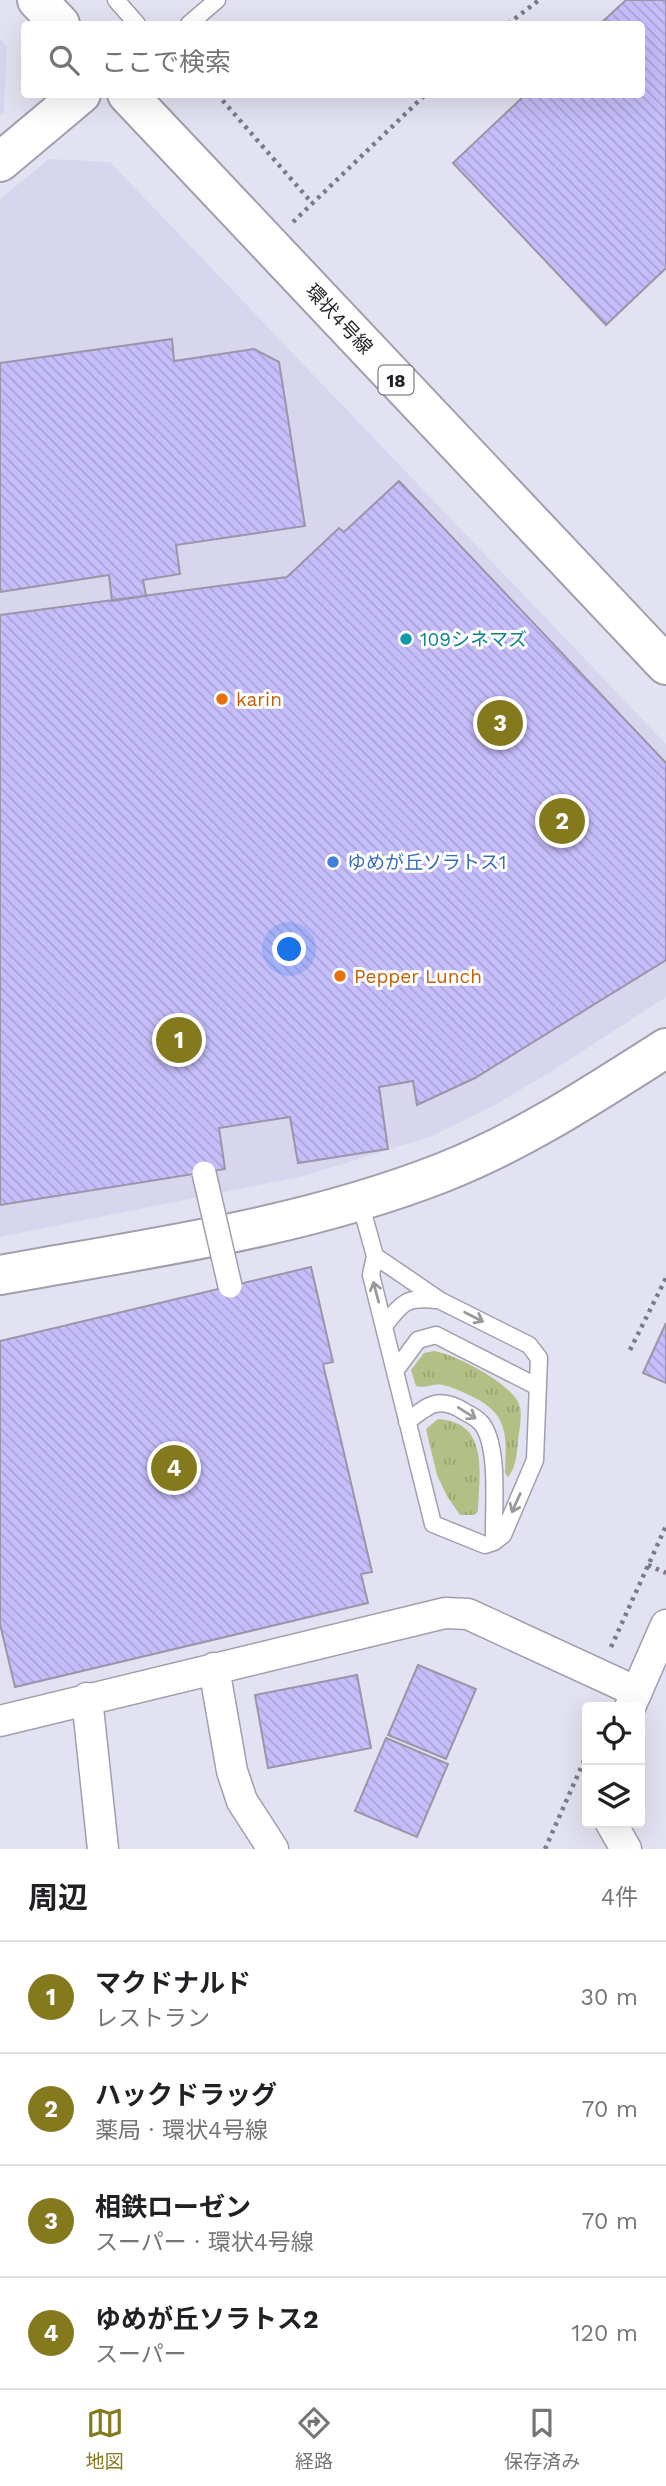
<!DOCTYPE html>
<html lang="ja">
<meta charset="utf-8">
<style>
:root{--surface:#fff;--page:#f6f6f6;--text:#202124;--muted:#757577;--line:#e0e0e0;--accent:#85791e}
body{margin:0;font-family:"Work Sans","Noto Sans JP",sans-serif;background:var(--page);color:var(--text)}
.controls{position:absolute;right:21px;bottom:21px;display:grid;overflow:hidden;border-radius:7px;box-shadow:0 7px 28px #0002}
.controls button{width:63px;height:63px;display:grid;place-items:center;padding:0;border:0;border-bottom:2px solid var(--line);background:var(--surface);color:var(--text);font:35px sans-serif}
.you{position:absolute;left:290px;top:950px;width:24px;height:24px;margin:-18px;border:5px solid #fff;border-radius:50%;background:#1a73e8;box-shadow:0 0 0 10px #1a73e833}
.badge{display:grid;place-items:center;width:46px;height:46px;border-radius:50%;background:var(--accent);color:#fff;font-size:23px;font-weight:700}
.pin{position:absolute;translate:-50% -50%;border:4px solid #fff;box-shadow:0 2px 7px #0006}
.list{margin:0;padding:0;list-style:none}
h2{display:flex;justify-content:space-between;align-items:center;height:91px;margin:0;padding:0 28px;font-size:30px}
h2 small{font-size:23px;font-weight:400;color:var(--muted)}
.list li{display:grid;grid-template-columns:46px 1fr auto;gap:21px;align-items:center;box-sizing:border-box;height:112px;padding:0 28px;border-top:2px solid var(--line)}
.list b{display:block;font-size:26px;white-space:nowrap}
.list p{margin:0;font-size:23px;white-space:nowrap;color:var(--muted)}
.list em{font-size:23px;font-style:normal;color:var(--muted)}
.icon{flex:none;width:38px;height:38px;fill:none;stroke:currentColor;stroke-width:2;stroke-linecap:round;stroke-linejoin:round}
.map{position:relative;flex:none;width:666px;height:1849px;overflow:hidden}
.search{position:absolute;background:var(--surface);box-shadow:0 7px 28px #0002;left:21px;right:21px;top:21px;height:77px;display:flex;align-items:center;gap:18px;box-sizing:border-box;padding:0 24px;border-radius:7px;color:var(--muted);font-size:26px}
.sheet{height:539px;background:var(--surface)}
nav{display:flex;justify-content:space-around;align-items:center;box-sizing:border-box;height:98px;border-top:2px solid var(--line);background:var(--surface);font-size:19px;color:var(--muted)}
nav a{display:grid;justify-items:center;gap:4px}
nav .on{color:var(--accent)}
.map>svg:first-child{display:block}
</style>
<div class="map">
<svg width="666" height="1849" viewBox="0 0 666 1849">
<defs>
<pattern id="grass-tufts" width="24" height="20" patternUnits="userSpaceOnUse" patternTransform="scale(1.75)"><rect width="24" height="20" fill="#b3bf84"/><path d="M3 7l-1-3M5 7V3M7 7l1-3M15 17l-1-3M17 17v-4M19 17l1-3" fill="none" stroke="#9aa472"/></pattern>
<pattern id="building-back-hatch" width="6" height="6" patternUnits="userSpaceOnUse" patternTransform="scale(1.75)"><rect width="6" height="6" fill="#c6befb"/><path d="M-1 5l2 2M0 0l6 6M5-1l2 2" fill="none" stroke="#aaa3d7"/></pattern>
</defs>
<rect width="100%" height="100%" fill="#e3e2f2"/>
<path fill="#d8d6ee" d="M0 39 7 46 4 113 0 116Z
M49 159 110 162 666 744V997L552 1071 493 1106 432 1136 304 1176 0 1237V199Z"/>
<path fill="url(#grass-tufts)" d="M434 1351C454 1354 511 1383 519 1404 523 1415 519 1430 518 1441 517 1454 516 1467 508 1477L505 1473C506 1441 510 1418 479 1400 467 1394 456 1388 443 1385 433 1383 426 1389 416 1386L411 1370 424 1353Z
M438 1419C490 1422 479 1474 478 1511L474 1515H460L447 1496 437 1475 426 1429Z"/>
<path fill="url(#building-back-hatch)" stroke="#9997a7" stroke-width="2" d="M626 0H666V268L606 325 453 163 526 94H642V24H600Z
M172 339 174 361 254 349 279 362 305 526 176 545 180 574 143 580 146 596 112 601 109 575 0 592V363Z
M399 481 666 763V960L475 1078 417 1105 413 1081 379 1087 388 1149 298 1163 290 1117 219 1128 225 1169 0 1205V615L287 577 339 528 344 532Z
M311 1267 333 1362 323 1364 372 1572 361 1574 368 1603 15 1687 0 1624V1341Z
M666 1323V1383L643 1373Z
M418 1665 476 1689 446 1759 388 1735Z
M357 1675 371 1748 268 1768 255 1695Z
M386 1738 448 1764 417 1837 355 1811Z"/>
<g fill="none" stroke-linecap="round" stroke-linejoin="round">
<g stroke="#a09fae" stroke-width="19">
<path id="service" d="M116 0 137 24
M189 24 217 0
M360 1202 375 1256 371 1275 433 1524 485 1545 494 1542 503 1535 535 1460 539 1358 529 1345 441 1301 375 1256
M385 1325C403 1301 407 1297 437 1300
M395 1371 418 1340 436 1335 538 1387
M407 1422C428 1405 439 1395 465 1412 471 1415 478 1419 482 1424 500 1448 493 1511 494 1542"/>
</g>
<g stroke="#a09fae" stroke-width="33">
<path id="minor" d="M214 1668 232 1771 242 1801 273 1849
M87 1698 103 1849
M630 1707 666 1625
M0 1721 445 1613 468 1614 637 1692
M611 1823 626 1849"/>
</g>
<g stroke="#a09fae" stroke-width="42">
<path id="tertiary" d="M0 162 81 94
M0 1275C149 1248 302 1228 444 1172 523 1141 595 1093 666 1048"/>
</g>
<g stroke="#a09fae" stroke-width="42">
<path id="primary" d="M37 0 60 24
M127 94 666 665"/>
</g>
<path stroke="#7b7b85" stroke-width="4.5" stroke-dasharray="3.5 5" stroke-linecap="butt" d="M508 24 539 0
M217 94 312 203
M293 222 426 94
M630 1350 666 1278
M648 1565 666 1573
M611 1647 666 1526
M545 1849 587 1754"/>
<use href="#service" stroke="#fff" stroke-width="16"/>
<use href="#minor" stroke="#fff" stroke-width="30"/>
<use href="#tertiary" stroke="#fff" stroke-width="38"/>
<use href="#primary" stroke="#fff" stroke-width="38"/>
<g stroke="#a09fae" stroke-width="26" stroke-linecap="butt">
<path id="pedestrian-bridge" d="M204 1173 230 1286"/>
</g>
<use href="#pedestrian-bridge" stroke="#fff" stroke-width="23"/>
</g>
<defs><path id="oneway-shaft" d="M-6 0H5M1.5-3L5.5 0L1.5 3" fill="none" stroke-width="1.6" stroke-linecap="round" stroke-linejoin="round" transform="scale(1.75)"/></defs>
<g stroke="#9a9a9d">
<use href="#oneway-shaft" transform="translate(376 1292) rotate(-105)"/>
<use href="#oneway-shaft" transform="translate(474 1317) rotate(27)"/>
<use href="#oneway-shaft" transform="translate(467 1413) rotate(32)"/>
<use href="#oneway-shaft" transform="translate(516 1503) rotate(114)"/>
</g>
<circle fill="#0f9aa8" stroke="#fff" stroke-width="2.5" cx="406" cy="639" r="7"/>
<g fill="#e8710a" stroke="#fff" stroke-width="2.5">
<circle cx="222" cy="699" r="7"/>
<circle cx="340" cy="976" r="7"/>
</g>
<circle fill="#3f7fe0" stroke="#fff" stroke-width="2.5" cx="333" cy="862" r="7"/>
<g text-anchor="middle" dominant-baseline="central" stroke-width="6" stroke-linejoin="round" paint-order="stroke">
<rect fill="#fff" stroke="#626266" stroke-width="2" x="378.5" y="365.5" width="35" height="29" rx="5"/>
<g font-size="18" font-weight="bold" fill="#1f1f25">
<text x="396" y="380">18</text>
</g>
<g font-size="19" fill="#1f1f25" stroke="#fff">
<text transform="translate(339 319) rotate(47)">環状4号線</text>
</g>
<g font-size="19" fill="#0d838f" stroke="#fff" text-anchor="start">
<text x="420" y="639">109シネマズ</text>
</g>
<g font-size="19" fill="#c56008" stroke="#fff" text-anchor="start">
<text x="236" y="699">karin</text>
<text x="354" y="976">Pepper Lunch</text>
</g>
<g font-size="19" fill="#366cbe" stroke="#fff" text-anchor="start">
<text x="347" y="862">ゆめが丘ソラトス1</text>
</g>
</g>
</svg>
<div class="controls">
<button><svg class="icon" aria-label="locate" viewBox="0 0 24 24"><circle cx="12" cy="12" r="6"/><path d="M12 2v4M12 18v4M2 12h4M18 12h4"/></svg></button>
<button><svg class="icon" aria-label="layers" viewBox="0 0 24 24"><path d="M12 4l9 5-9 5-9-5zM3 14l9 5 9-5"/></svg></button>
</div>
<div class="you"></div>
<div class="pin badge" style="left:179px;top:1040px">1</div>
<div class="pin badge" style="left:562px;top:821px">2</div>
<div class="pin badge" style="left:500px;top:723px">3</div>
<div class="pin badge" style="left:174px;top:1468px">4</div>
<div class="search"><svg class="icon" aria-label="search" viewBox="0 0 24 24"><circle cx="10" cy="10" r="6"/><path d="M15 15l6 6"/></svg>ここで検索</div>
</div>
<section class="sheet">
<h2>周辺<small>4件</small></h2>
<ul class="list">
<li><span class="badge">1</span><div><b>マクドナルド</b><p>レストラン</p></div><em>30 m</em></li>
<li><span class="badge">2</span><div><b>ハックドラッグ</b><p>薬局 · 環状4号線</p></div><em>70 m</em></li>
<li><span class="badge">3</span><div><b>相鉄ローゼン</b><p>スーパー · 環状4号線</p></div><em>70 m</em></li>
<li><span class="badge">4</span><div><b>ゆめが丘ソラトス2</b><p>スーパー</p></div><em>120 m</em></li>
</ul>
</section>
<nav>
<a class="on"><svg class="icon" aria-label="map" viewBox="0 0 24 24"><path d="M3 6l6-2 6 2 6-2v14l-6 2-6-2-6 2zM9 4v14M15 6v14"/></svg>地図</a>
<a><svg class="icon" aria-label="directions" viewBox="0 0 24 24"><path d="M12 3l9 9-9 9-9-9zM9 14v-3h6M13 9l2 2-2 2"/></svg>経路</a>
<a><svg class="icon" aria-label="saved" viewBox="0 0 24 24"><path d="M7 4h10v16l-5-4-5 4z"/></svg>保存済み</a>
</nav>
